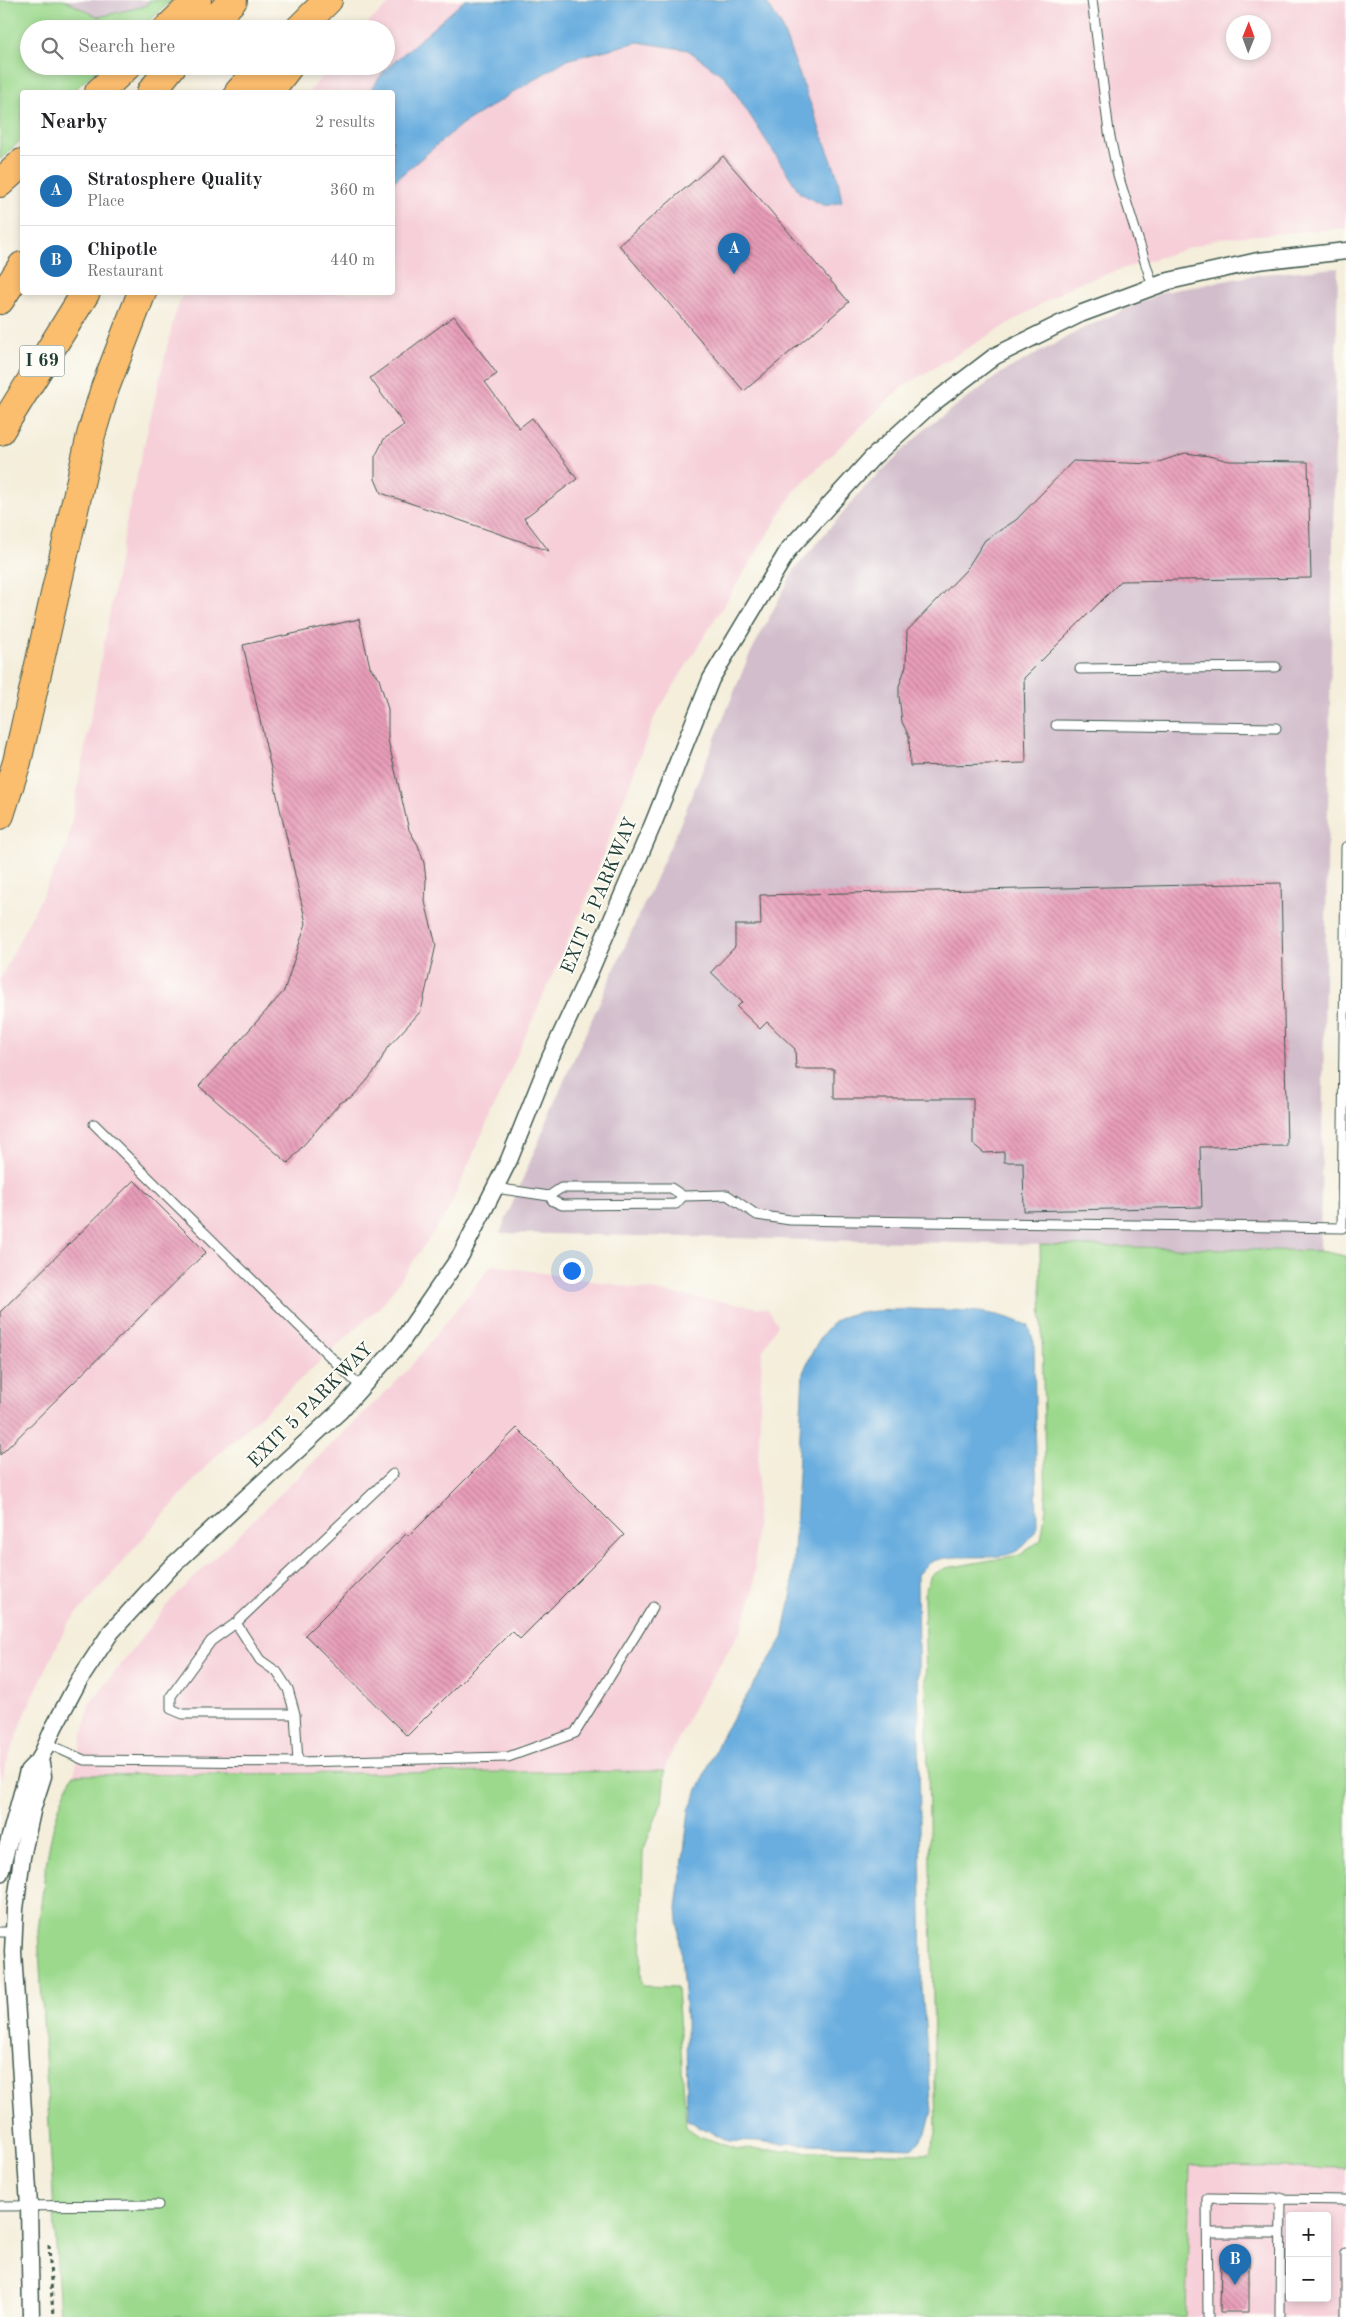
<!DOCTYPE html>
<meta charset="utf-8">
<style>
:root{--surface:#fff;--page:#f2f2f2;--text:#202124;--muted:#757577;--line:#e0e0e0;--accent:#1f6fb2}
body{margin:0;font-family:"Old Standard TT",serif;background:var(--page);color:var(--text)}
.controls{position:absolute;right:15px;bottom:15px;display:grid;overflow:hidden;border-radius:5px;box-shadow:0 2px 8px #0003}
.controls button{width:45px;height:45px;display:grid;place-items:center;padding:0;border:0;border-bottom:1px solid var(--line);background:var(--surface);color:var(--text);font:25px sans-serif}
.compass{position:absolute;left:1226px;top:15px;width:45px;height:45px;border-radius:50%;background:var(--surface);box-shadow:0 2px 8px #0003;rotate:1deg}
.you{position:absolute;left:571px;top:1270px;width:18px;height:18px;margin:-12px;border:4px solid #fff;border-radius:50%;background:#1a73e8;box-shadow:0 0 0 8px #1a73e833}
.badge{display:grid;place-items:center;width:32px;height:32px;border-radius:50%;background:var(--accent);color:#fff;font-size:16px;font-weight:700}
.pin{position:absolute;translate:-50% -41px;filter:drop-shadow(0 1px 2px #0008)}
.pin::after{content:'';position:absolute;top:26px;width:18px;height:15px;background:inherit;clip-path:polygon(0 0,100% 0,50% 100%)}
.list{margin:0;padding:0;list-style:none}
h2{display:flex;justify-content:space-between;align-items:center;height:65px;margin:0;padding:0 20px;font-size:21px}
h2 small{font-size:16px;font-weight:400;color:var(--muted)}
.list li{display:grid;grid-template-columns:32px 1fr auto;gap:15px;align-items:center;box-sizing:border-box;height:70px;padding:0 20px;border-top:1px solid var(--line)}
.list b{display:block;font-size:19px;white-space:nowrap}
.list p{margin:0;font-size:16px;white-space:nowrap;color:var(--muted)}
.list em{font-size:16px;font-style:normal;color:var(--muted)}
.icon{flex:none;width:28px;height:28px;fill:none;stroke:currentColor;stroke-width:2;stroke-linecap:round;stroke-linejoin:round}
.map{position:relative;flex:none;width:1346px;height:2317px;overflow:hidden}
.search{position:absolute;background:var(--surface);box-shadow:0 2px 8px #0003;left:20px;top:20px;width:375px;height:55px;display:flex;align-items:center;gap:12px;box-sizing:border-box;padding:0 18px;border-radius:28px;color:var(--muted);font-size:19px}
.panel{position:absolute;background:var(--surface);box-shadow:0 2px 8px #0003;left:20px;top:90px;width:375px;height:205px;border-radius:5px}
.map>svg:first-child{display:block}
</style>
<div class="map">
<svg width="1346" height="2317" viewBox="0 0 1346 2317">
<defs>
<pattern id="building-back-hatch" width="6" height="6" patternUnits="userSpaceOnUse" patternTransform="scale(1.25)"><rect width="6" height="6" fill="#e99db9"/><path d="M-1 5l2 2M0 0l6 6M5-1l2 2" fill="none" stroke="#bc8197"/></pattern>
</defs>
<rect width="100%" height="100%" fill="#fdfcf7"/>
<filter id="ink" filterUnits="userSpaceOnUse"><feTurbulence type="fractalNoise" baseFrequency=".02" numOctaves="2"/><feDisplacementMap in="SourceGraphic" scale="10" xChannelSelector="R" yChannelSelector="G"/><feConvolveMatrix kernelMatrix="1 2 1 2 8 2 1 2 1" color-interpolation-filters="sRGB"/></filter>
<filter id="wash" filterUnits="userSpaceOnUse"><feTurbulence type="fractalNoise" baseFrequency=".0096" numOctaves="4" result="noise"/><feDisplacementMap in="SourceGraphic" scale="20" xChannelSelector="R" yChannelSelector="G"/><feGaussianBlur stdDeviation="1.12" result="paint"/><feColorMatrix in="noise" values="0 0 0 0 0 0 0 0 0 0 0 0 0 0 0 0 0 1.4 0 .05"/><feComposite in="paint" operator="in"/></filter>
<g filter="url(#wash)">
<rect width="100%" height="100%" fill="#f4eedb"/>
<path fill="#f6cfd9" fill-rule="evenodd" d="M394 0H1346V228L1221 238 1075 284 902 387 795 490 655 716 587 897 447 1213 383 1304 211 1461 67 1625 28 1707 0 1780V979L67 846 128 513 174 318 183 293 392 292V92H309L331 66H386V29H361ZM1234 22H1264V52H1234Z
M492 1265 768 1309 778 1324 762 1352 754 1588 741 1630 694 1706 667 1762 665 1771 73 1775 76 1767 89 1705 172 1599 407 1371Z
M1190 2166 1346 2168V2317H1186ZM1290 2216H1327V2298H1290Z"/>
<path fill="#d1bdcb" d="M64 0H150L145 6 98 17Z
M1338 268 1320 1251 500 1233 567 1074 678 829 748 658 794 570 863 489 926 428 1003 372 1080 330 1163 292 1262 274Z"/>
<path fill="#9cd98d" stroke="#5e8b60" d="M0 0H64L98 17 145 6 150 0H172L141 29H29V66H101L72 92H22V139L0 160Z
M1040 1245 1320 1251 1346 1256V2168L1190 2166 1186 2317H60L38 1932C44 1880 48 1821 73 1775L665 1771 662 1802 643 1851 641 1974 643 1986 677 1987 686 2127 699 2136 737 2149 929 2154 936 2134 924 1594 931 1575 946 1568 1020 1555 1041 1540 1046 1508Z"/>
<path fill="#6aaedf" stroke="#44768a" d="M465 0H765L781 25 837 175 842 202 825 206 800 193 726 78 688 50 638 42 566 60 462 124 393 182 392 92H369L385 70Z
M909 1309C952 1311 989 1307 1029 1326L1034 1343 1037 1528C1032 1536 1027 1544 1020 1549 998 1565 951 1549 928 1564 924 1566 920 1572 917 1575L922 1988 932 2112 926 2133 914 2148 729 2141 687 2120 686 2016 677 1908 689 1810 722 1735 783 1638 792 1592 803 1373C831 1306 842 1314 909 1309Z"/>
<g id="blocks">
<path fill="url(#building-back-hatch)" d="M723 156 849 302 744 391 619 245Z
M454 316 497 374 485 382 519 428 532 418 577 479 524 518 549 551 381 493 375 479V457L384 439 404 425 370 378Z
M1185 453 1209 456 1229 461 1308 462 1311 578 1121 581 1024 678 1026 763 910 766 909 736 902 722 899 696V686L906 666 907 631 966 570 985 540 1016 520 1073 461 1153 464Z
M359 619 370 667 379 679 388 709V740L409 830 418 845 424 863 426 880 425 902 436 945 421 1011 387 1048 377 1068 365 1083 353 1096 340 1103 288 1163 199 1086 284 991 306 923 243 645Z
M1281 883 1287 1146 1200 1147 1202 1207 1024 1211 1023 1162H1004V1152L984 1153 973 1144V1099H834V1069H796L795 1049 767 1022 760 1029 737 1007 742 1002 711 972 735 947V925H761L760 895Z
M134 1180 206 1252 0 1455V1312Z
M517 1428 624 1535 520 1639 512 1631 407 1736 305 1635 406 1534 409 1536Z
M1221 2257H1249V2312H1220Z"/>
</g>
</g>
<g filter="url(#ink)">
<use href="#blocks" fill-opacity="0" stroke="#3f584d" stroke-width="1"/>
<g fill="none" stroke-linecap="round" stroke-linejoin="round">
<g stroke="#3f584d" stroke-width="11">
<path id="lane" d="M1092 0 1109 132 1118 175 1153 287
M1080 669 1276 667
M1056 725 1276 728
M94 1124 361 1387
M495 1188 549 1196
M683 1196 676 1204 562 1205 553 1201 549 1196 561 1188H671L683 1196 727 1195 757 1215 790 1220 1342 1228 1346 847
M236 1623 211 1641 171 1696V1709L183 1714H295
M46 1743 84 1760 298 1762 508 1757 575 1733 653 1607
M298 1762 295 1714 288 1689 277 1672 260 1660 236 1623 393 1474
M0 1932H14
M0 2206 158 2205
M1208 2233H1280
M1208 2317 1207 2198 1346 2200
M1280 2317 1281 2198
M1346 2317V2253"/>
</g>
<g stroke="#3f584d" stroke-width="19">
<path id="street" d="M0 1873 28 1771 40 1759 54 1727 78 1682 111 1632 171 1567 341 1410 399 1345 461 1255 509 1160 550 1058 584 985 653 824 711 679 789 549 872 458 928 407 995 356 1080 314 1169 281 1258 261 1346 251
M31 2317 29 2206 13 1952 15 1909 22 1857 33 1807 43 1776 40 1759"/>
</g>
<g stroke="#3f584d" stroke-width="30">
<path id="highway" d="M167 29 197 0
M206 29 233 0
M299 29 328 0
M99 92 127 66
M151 92 172 66
M239 92 263 66
M269 92 289 66
M0 183 22 163
M0 300 22 266
M0 431 86 292
M0 815 17 762 91 435 105 388 142 292"/>
</g>
<path stroke="#3f584d" stroke-width="3" stroke-dasharray="4 4" stroke-linecap="butt" d="M49 2245 53 2317"/>
<use href="#lane" stroke="#fff" stroke-width="9"/>
<use href="#street" stroke="#fff" stroke-width="16"/>
<use href="#highway" stroke="#fbbd6e" stroke-width="28"/>
</g>
</g>
<g text-anchor="middle" dominant-baseline="central" stroke-width="4" stroke-linejoin="round" paint-order="stroke">
<rect fill="#fdfcf7" stroke="#62766e" stroke-width="1" x="19.5" y="345.5" width="45" height="31" rx="4"/>
<g font-size="18" font-weight="bold" fill="#1f3d34">
<text x="42" y="361">I 69</text>
</g>
<g font-size="19" fill="#1f3d34" stroke="#fdfcf7">
<text transform="translate(600 896) rotate(-67)">EXIT 5 PARKWAY</text>
<text transform="translate(311 1406) rotate(-45)">EXIT 5 PARKWAY</text>
</g>
</g>
</svg>
<div class="controls">
<button>+</button>
<button>−</button>
</div>
<svg class="compass" viewBox="-18 -18 36 36"><path d="M0-13l5 13h-10z" fill="#e53935"/><path d="M0 13l5-13h-10z" fill="#757577"/></svg>
<div class="you"></div>
<div class="pin badge" style="left:734px;top:274px">A</div>
<div class="pin badge" style="left:1235px;top:2285px">B</div>
<div class="search"><svg class="icon" aria-label="search" viewBox="0 0 24 24"><circle cx="10" cy="10" r="6"/><path d="M15 15l6 6"/></svg>Search here</div>
<section class="panel">
<h2>Nearby<small>2 results</small></h2>
<ul class="list">
<li><span class="badge">A</span><div><b>Stratosphere Quality</b><p>Place</p></div><em>360 m</em></li>
<li><span class="badge">B</span><div><b>Chipotle</b><p>Restaurant</p></div><em>440 m</em></li>
</ul>
</section>
</div>
